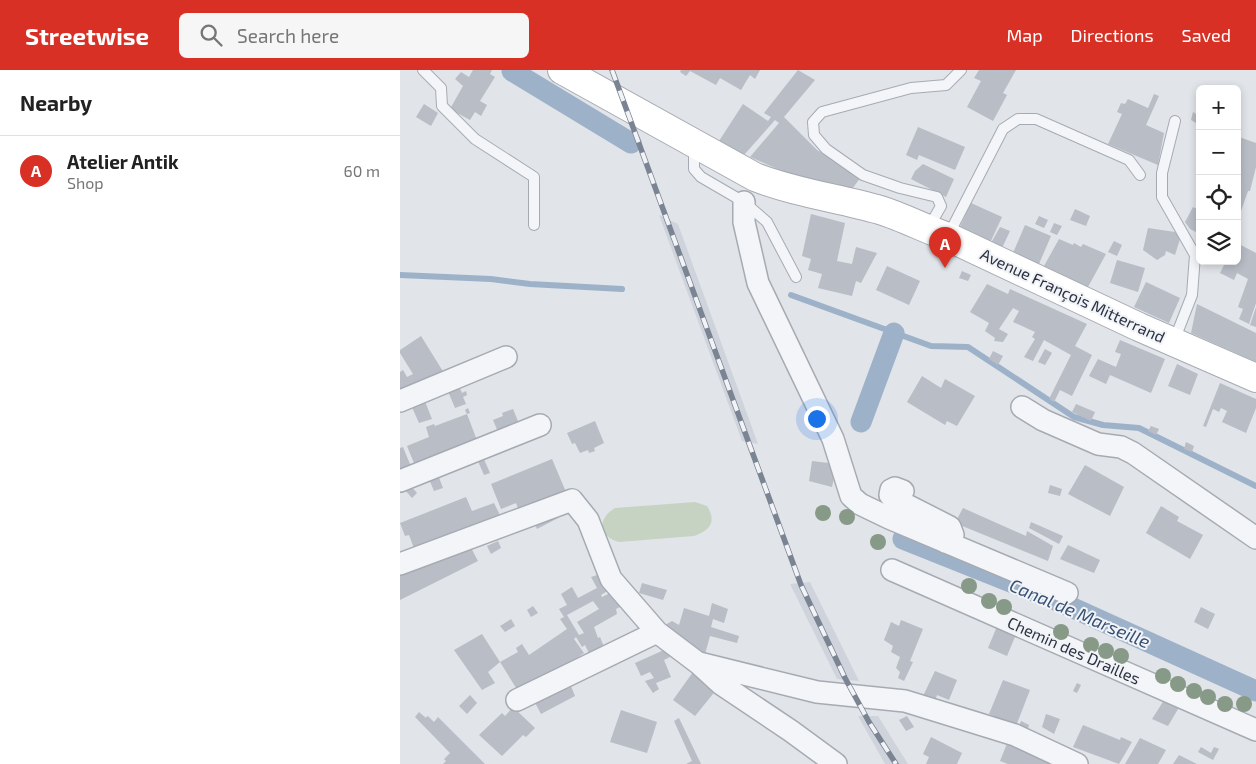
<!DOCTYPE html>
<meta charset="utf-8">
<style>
:root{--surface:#fff;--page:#f6f6f6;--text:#222;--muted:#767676;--line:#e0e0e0;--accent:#d93025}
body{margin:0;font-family:"Exo 2",sans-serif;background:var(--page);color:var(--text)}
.controls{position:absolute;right:15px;top:15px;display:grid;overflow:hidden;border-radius:8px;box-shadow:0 2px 8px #0003}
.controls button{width:45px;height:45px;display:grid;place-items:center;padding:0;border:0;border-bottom:1px solid var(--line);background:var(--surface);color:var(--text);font:25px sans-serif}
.you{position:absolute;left:416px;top:348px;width:18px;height:18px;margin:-12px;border:4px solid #fff;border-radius:50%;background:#1a73e8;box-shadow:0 0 0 8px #1a73e833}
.badge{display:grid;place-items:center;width:32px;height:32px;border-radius:50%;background:var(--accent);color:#fff;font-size:16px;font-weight:700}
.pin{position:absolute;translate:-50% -41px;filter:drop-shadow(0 1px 2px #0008)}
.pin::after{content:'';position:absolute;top:26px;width:18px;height:15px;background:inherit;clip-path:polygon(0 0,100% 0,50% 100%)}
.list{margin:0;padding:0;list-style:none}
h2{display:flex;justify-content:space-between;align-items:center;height:65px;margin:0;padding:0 20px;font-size:21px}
h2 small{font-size:16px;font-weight:400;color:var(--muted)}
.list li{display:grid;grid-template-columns:32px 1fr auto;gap:15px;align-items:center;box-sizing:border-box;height:70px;padding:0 20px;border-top:1px solid var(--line)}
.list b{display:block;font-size:19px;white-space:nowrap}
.list p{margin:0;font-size:16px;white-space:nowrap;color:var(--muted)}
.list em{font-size:16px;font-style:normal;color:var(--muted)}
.icon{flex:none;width:28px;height:28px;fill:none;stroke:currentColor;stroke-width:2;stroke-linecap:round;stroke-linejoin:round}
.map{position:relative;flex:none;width:856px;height:694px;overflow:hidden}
header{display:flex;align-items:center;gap:30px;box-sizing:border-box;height:70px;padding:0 25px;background:var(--accent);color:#fff}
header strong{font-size:24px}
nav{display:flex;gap:28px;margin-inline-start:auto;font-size:18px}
.search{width:350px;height:45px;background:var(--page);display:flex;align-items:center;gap:12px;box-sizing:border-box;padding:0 18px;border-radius:8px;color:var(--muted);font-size:19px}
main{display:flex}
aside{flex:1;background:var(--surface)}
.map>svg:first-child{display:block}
</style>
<header>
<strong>Streetwise</strong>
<div class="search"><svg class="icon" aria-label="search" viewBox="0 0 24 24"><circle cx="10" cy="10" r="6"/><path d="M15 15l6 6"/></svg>Search here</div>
<nav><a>Map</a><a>Directions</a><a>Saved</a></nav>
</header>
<main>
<aside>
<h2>Nearby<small></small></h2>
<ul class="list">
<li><span class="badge">A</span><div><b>Atelier Antik</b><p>Shop</p></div><em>60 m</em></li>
</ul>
</aside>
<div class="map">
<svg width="856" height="694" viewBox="0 0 856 694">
<rect width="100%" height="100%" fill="#e1e4e9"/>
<path fill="#cfd3db" d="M259 145 278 154 358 374 342 371Z
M410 512 459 611 437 609 390 514Z
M458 646H478L508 694H485Z"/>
<path fill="#c7d3c2" d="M295 432 307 436C317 452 310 460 294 466L219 472C198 466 197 449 215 438Z"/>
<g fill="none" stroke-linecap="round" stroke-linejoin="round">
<path stroke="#9db2c8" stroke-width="6" d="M0 205 91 209 130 214 222 219
M391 225 531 276 568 277 674 347 703 355 739 358 856 416"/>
<path stroke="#9db2c8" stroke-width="21" d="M112 1 231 73
M461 352 494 263
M503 469 651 528 856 621"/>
</g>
<path fill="#b8bdc6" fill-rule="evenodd" d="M73 0H92L90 4 95 7 80 31 87 35 81 46 75 42 70 50 50 39 63 16 55 9 61 2 69 7Z
M281 0H360L355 9 350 5 341 20 320 8 316 15 290 1 286 6 280 2Z
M398 0 415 10 384 47 417 80 461 107 452 119 392 105 350 87 379 53 375 50 344 85 319 71 343 34 368 51 371 47 364 43Z
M579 0H616L603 23 607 25 593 51 567 37 581 11 574 8Z
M754 24 759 26 746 55 764 63 758 95 708 74 722 44 717 42 721 33 725 34 728 29 748 38Z
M24 34 38 43 31 56 16 47Z
M793 42 799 46 796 53 791 50Z
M518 57 565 77 555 100 519 85 517 90 506 85Z
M839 67 856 73V97L850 121H848L841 141 837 140V71Z
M523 94 554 109 546 127 511 109 515 101Z
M571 133 602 147 590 173 559 159Z
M793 137 800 140V164L790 159 785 152Z
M675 139 690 146 686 156 670 150Z
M411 144 445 153 437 191 452 194 456 177 477 183 461 213 456 211 452 226 418 218 422 204 408 200 411 189 402 186Z
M639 146 648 150 644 158 635 154Z
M654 153 662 156 657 165 650 162Z
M625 155 651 166 639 194 613 183Z
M600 157 610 161 602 178 591 173Z
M748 158 775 162 781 166 775 185 766 181 765 185 757 190 743 180Z
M659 169 673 175 674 173 681 177 683 174 706 184 688 217 644 196Z
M714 171 722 175 717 186 708 182Z
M837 173 856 183V233L849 254 839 249 843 239 838 237 848 209 837 203 834 210 820 203 826 191H837Z
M717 190 745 198 738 222 710 213Z
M487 196 520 211 509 235 476 220Z
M562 201 571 205 568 211 559 208Z
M746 212 780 228 769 253 734 237Z
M587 214 608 224 610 219 687 254 675 276 692 285 672 326 660 320 654 332 649 329 671 285 644 270 633 291 624 287 635 269 632 267 635 262 613 252 619 241 613 238 599 259 608 264 603 272 594 271 595 268 585 261 589 253 570 242Z
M797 234 856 263V292L791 263Z
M856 237V257L850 255Z
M21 266 44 303 0 322V302L3 300 7 307 13 304 0 283V280Z
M720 270 765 289 751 323 710 305 706 314 689 306 698 289 716 297 721 284 715 282Z
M645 279 652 283 645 295 638 292Z
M593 281 603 286 598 295 589 289Z
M777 294 798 304 790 325 768 316Z
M522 306 541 318 545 309 575 326 557 356 547 351 545 355 507 332Z
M820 313 856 329V338L846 363 822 352 827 341 821 338 819 342 813 339 806 357 803 356Z
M58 314 62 323 66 321 67 325 63 327 66 334 55 338 47 319Z
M24 329 32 349 19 353 11 335Z
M676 334 695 342 691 351 672 342Z
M68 338 70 343 67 344 78 373 16 398 7 376 29 367 26 357 34 354 35 356 67 344 65 340Z
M113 339 120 356 99 364 93 350 103 346 102 343Z
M195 351 204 373 194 378 195 381 189 383 188 380 180 383 175 373 172 374 167 363Z
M751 356 759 359 756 365 748 361Z
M786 372 794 376 792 382 784 379Z
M3 377 12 399 0 404V378Z
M83 387 90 403 84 405 77 389Z
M152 389 166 422 119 441 116 433 101 439 91 414Z
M412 391 437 394 432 417 409 411Z
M685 395 724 417 710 446 668 424Z
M38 405 43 418 34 421 29 409Z
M650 415 662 419 660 426 648 423Z
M11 416 17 423 12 428 4 419Z
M66 427 72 441 94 433 101 447 15 481 9 465 5 466 0 453Z
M761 436 779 447 777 451 803 465 790 489 746 463Z
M563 438 626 466 627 461 653 476 648 491 555 453Z
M154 439 158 448 137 459 132 448Z
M631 452 663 466 659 474 629 458Z
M98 471 101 478 91 484 87 476Z
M69 474 78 491 0 530V505L17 492 19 498Z
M668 475 700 490 694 503 660 489Z
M200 504 212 518 201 525 202 527 214 521 226 534 216 539 217 544 194 557 198 568 200 567 204 577 190 585 185 575 182 577 176 567 174 569 184 583 144 611 141 606 118 621 100 592 118 582 116 578 122 574 129 585 167 559 160 549 164 547 159 539 167 535 161 524 172 517 178 528 197 518 191 507ZM193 531 199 539 177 552 184 563 179 565 167 545Z
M242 513 267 520 263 530 239 523Z
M312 533 328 539 324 553 313 549 311 557 339 566 337 573 310 566 305 584 272 564 265 555 272 551 279 555 284 538 309 546Z
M133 536 138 543 131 547 127 540Z
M801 537 815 544 808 559 794 552Z
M111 549 115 556 105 562 100 556Z
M501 550 523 559 510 591 513 592 504 611 498 608 500 602 496 598 500 587 491 582 493 576 484 570 491 552 499 556Z
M598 554 617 562 607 586 588 578Z
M82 564 100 592 88 602 95 613 82 620 54 580Z
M264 580 270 587 264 590 271 607 256 613 259 619 253 623 245 611 254 608 250 602 241 606 235 593Z
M535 601 557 610 549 630 537 625 535 631 523 626Z
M293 602 317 619 295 646 273 630Z
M168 609 175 626 141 644 132 627Z
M603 610 630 620 616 656 598 649 597 651 592 649 594 646 589 644Z
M677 613 681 615 677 623 673 621Z
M70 625 77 633 67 644 59 636Z
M766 627 781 634 768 656 752 649Z
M113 637 135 658 126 667 123 665 102 686 79 665 102 643 105 646Z
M221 640 257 652 247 683 210 672Z
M19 642 26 648 27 646 29 647 34 652 38 647 85 694H43L46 691 44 689 50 683 15 647Z
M646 644 660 649 654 664 642 657Z
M507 646 514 657 506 661 499 650Z
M279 648 301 694H286L292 691 274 651Z
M621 651 629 655 626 665 617 661Z
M683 655 720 670 721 667 732 672 719 694 673 677Z
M531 667 562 683 557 694H526L529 687 523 684Z
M740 668 766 680 758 694H725Z
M608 671 654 694H608L600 691Z
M801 677 811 683 814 677 819 679 813 690 798 682Z
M779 685 797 694H773Z"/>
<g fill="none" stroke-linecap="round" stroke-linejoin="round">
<g stroke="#a6abb3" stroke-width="12">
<path id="lane" d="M23 0 41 18 42 36 75 69 134 107V155
M294 76V99L301 107 344 132 367 152 396 207
M529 157 541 136 537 127 500 118 463 105 426 79 414 65 413 52 422 42 511 18 546 15 561 0
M548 166 603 59 618 49H636L729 90 740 105
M774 271 792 225 795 185 762 127V103L775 51"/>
</g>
<g stroke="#a6abb3" stroke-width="24">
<path id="street" d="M344 132V152L358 213 433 369 451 426 460 434 489 448 667 523
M0 331 106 287
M622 337 643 350 698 374 721 377 733 383 856 468
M0 411 140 355
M503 421 495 418 491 420 490 425 493 428 550 457 553 465 551 469 545 472
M0 494 172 430 188 450 211 509 257 562 298 593 321 614 391 661 436 694
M492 500 856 660
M299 593 417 622 505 631 615 665 677 694
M117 630 257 562"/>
</g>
<g stroke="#a6abb3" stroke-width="30">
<path id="secondary" d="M162 0 355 107C396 123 438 128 480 140 503 147 525 159 548 167L739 257 856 308"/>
</g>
<use href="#lane" stroke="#f4f5f8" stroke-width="10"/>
<use href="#street" stroke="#f4f5f8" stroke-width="21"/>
<use href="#secondary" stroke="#fff" stroke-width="28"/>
<g stroke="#7b8493" stroke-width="5.5">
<path id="rail" d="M212 0 401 515 445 608 469 652 496 694"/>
</g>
<use href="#rail" stroke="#f1f3f7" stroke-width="4" stroke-dasharray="11" stroke-linecap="butt"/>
</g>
<g fill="#879987">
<circle cx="423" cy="443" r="8"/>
<circle cx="447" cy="447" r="8"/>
<circle cx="478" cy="472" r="8"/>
<circle cx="569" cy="516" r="8"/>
<circle cx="589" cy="531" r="8"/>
<circle cx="604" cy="537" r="8"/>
<circle cx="661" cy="562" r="8"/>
<circle cx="691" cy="575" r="8"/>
<circle cx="706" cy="581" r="8"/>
<circle cx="721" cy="586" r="8"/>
<circle cx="763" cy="606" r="8"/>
<circle cx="778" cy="614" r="8"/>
<circle cx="794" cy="621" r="8"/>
<circle cx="808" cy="627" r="8"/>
<circle cx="825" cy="634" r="8"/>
<circle cx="844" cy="634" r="8"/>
</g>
<g text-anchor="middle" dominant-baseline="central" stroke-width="4" stroke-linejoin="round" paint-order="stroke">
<g font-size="16" fill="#2a3241" stroke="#f1f3f7">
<text transform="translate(673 225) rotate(25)">Avenue François Mitterrand</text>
<text transform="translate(674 580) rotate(24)">Chemin des Drailles</text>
</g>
<g font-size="18" font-style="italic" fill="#355074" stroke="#f1f3f7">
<text transform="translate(680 543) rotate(23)">Canal de Marseille</text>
</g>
</g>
</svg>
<div class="controls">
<button>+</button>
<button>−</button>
<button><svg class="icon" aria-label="locate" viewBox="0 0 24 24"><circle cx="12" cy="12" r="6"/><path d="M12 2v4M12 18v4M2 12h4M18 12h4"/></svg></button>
<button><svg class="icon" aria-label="layers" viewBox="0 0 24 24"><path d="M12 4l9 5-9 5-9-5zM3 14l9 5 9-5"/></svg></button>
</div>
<div class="you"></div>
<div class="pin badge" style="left:545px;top:198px">A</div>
</div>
</main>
